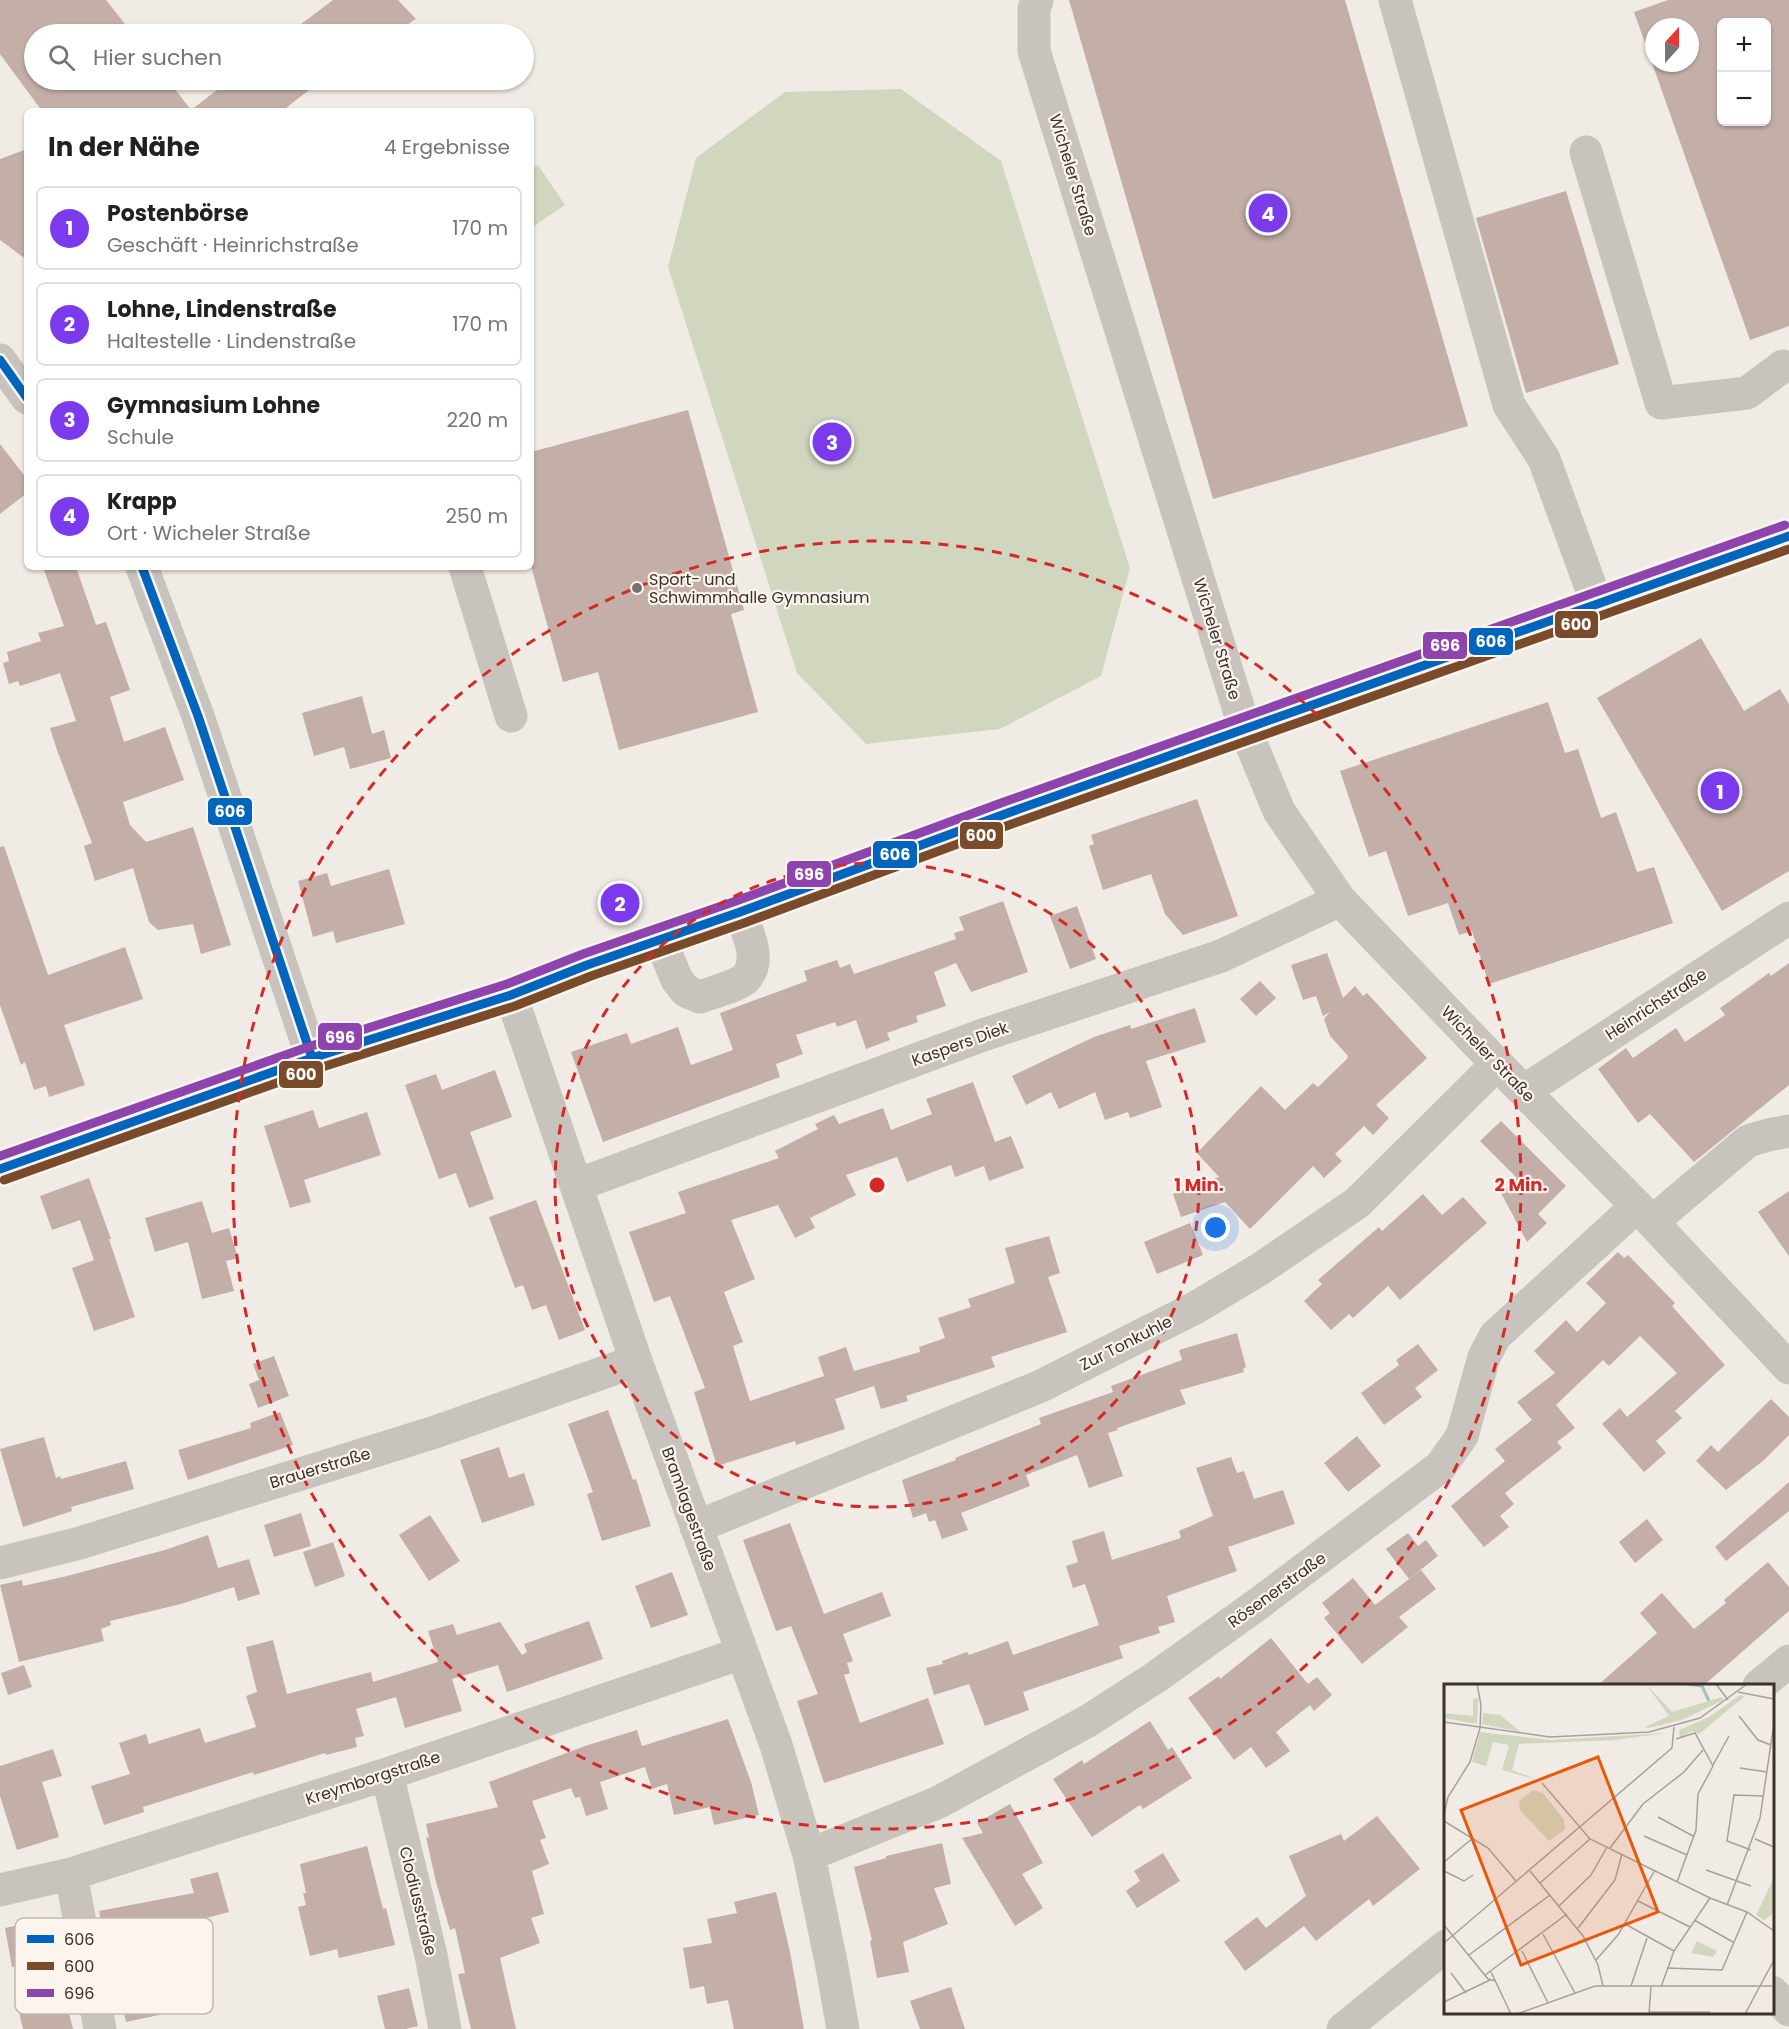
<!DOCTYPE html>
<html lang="de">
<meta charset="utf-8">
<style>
:root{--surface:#fff;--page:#f6f6f6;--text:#202124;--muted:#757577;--line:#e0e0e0;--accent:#7c3aed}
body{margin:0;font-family:Poppins,sans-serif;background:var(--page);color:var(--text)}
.controls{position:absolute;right:18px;top:18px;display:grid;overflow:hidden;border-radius:9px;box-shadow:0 2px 4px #0004}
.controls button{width:54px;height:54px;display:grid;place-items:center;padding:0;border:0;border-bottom:2px solid var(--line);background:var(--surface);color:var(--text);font:30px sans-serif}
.compass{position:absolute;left:1645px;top:18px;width:54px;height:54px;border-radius:50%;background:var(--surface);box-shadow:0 2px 4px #0004;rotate:21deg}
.you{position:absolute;left:1216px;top:1228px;width:21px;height:21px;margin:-15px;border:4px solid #fff;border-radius:50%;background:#1a73e8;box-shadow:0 0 0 9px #1a73e833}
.badge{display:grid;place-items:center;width:39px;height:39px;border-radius:50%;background:var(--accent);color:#fff;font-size:20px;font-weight:700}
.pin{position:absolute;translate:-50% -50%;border:3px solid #fff;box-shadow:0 2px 6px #0006}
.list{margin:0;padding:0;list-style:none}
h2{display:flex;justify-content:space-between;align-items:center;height:78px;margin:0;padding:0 24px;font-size:26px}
h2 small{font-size:20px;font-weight:400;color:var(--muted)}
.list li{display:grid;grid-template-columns:39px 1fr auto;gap:18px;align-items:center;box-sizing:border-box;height:84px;margin:0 12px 12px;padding:0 12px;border:2px solid var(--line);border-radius:9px}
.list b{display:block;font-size:22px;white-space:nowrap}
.list p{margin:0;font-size:20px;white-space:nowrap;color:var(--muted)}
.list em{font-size:20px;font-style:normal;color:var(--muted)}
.icon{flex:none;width:33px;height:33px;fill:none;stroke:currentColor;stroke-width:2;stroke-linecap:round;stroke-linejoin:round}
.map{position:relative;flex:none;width:1789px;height:2029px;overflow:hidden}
.search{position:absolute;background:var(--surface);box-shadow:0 2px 4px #0004;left:24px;top:24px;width:510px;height:66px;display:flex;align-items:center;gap:15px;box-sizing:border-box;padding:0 21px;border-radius:33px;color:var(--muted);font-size:22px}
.panel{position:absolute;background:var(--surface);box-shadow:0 2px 4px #0004;left:24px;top:108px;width:510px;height:462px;border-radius:9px}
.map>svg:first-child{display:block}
</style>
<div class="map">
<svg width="1789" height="2029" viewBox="0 0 1789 2029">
<rect width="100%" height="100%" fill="#f0ebe5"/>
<path fill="#d1d6bf" d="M901 89 1001 161 1130 568 1101 676 1000 729 866 744 797 673 668 267 696 158 785 92Z
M538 165 565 205 531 228V170Z"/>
<path fill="#c3afa7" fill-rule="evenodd" d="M0 0H106L133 34H34V80H168L191 110 230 80H322L282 111H42L0 54Z
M333 0H398L416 19 392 34H288Z
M1069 0H1345L1468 426 1213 499Z
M1668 0H1789V326L1750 340 1634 12ZM1722 22H1767V122H1722ZM1654 27H1690V63H1654Z
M27 149V260L0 240V159Z
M1566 191 1619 364 1526 393 1476 218Z
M688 410 744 610 731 614 758 712 619 750 598 672 563 682 531 566V452Z
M0 444 27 479V493L0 514Z
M43 567H76L96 625 106 622 130 690 110 697 124 742 165 727 184 780 123 802 130 825 146 842 193 827 231 945 201 954 193 924 158 930 149 922 133 868 95 881 84 846 92 843 57 750 50 728 76 721 60 673 20 686 18 681 9 684 3 663 9 661 7 652 41 641 38 633 64 626Z
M1701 638 1744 711 1780 689 1789 704V871L1722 911 1597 698Z
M362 696 372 734 384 730 391 758 350 769 344 747 314 756 302 713Z
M1548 702 1565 753 1578 749 1601 818 1616 812 1637 872 1654 867 1673 923 1489 984 1472 931 1459 935 1448 903 1408 916 1386 851 1369 857 1340 771Z
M1197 799 1238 916 1183 935 1165 914 1151 874 1103 890 1089 846 1094 844 1091 835Z
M4 846 48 975 125 947 143 999 64 1025 85 1085 49 1097 46 1086 34 1090 25 1062 21 1065 0 1005V847Z
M389 869 405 924 336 943 333 931 313 937 298 881 327 873 331 886Z
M1003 901 1028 972 971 992 956 963 934 972 946 1006 916 1016 918 1022 887 1033 890 1040 866 1049 856 1020 837 1027 835 1022 796 1035 803 1054 776 1064 780 1077 603 1142 571 1052 627 1033 631 1044 678 1027 691 1065 733 1050 720 1013 807 981 804 971 837 960 840 968 850 964 854 974 956 939 954 933 964 930 959 917Z
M1077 906 1096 959 1070 969 1050 916Z
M1327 953 1343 998 1355 986 1363 996 1367 993 1427 1058 1376 1105 1389 1118 1373 1135 1364 1126 1335 1154 1342 1161 1324 1178 1313 1166 1250 1229 1225 1202 1181 1217 1173 1194 1219 1177 1197 1153 1261 1086 1285 1110 1313 1083 1318 1087 1347 1059 1348 1056 1330 1036 1324 1019 1330 1012 1323 1016 1316 996 1303 1000 1291 965Z
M1789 963V1085L1694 1162 1650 1114 1638 1123 1598 1069 1626 1048 1633 1058 1676 1028 1685 1042 1725 1015 1720 1008 1769 973 1771 976Z
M1260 981 1276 998 1256 1016 1240 999Z
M1195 1008 1206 1042 1146 1061 1162 1107 1130 1118 1128 1112 1105 1120 1095 1092 1059 1109 1051 1092 1026 1105 1012 1076 1094 1037 1130 1025 1131 1029Z
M495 1070 512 1117 470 1132 494 1199 469 1208 456 1173 439 1179 405 1085 436 1074 442 1090Z
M973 1082 995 1142 1011 1136 1024 1168 989 1181 984 1166 955 1177 951 1165 907 1182 897 1157 846 1175 856 1195 810 1218 815 1228 795 1238 778 1205 731 1220 755 1279 724 1292 743 1342 733 1346 750 1401 824 1376 818 1357 846 1347 854 1371 920 1352 919 1347 945 1338 938 1318 971 1307 968 1299 1015 1283 1005 1248 1049 1236 1060 1273 1048 1277 1067 1332 991 1357 995 1367 906 1396 908 1401 881 1409 874 1386 835 1399 845 1429 796 1445 795 1441 717 1466 694 1392 705 1388 670 1296 654 1302 629 1232 686 1213 678 1192 779 1158 775 1151 818 1129 815 1124 834 1115 839 1124 883 1108 891 1130 932 1114 926 1099Z
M313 1110 319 1128 367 1112 381 1155 304 1180 311 1202 290 1208 264 1126Z
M1501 1121 1566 1186 1538 1214 1547 1223 1527 1242 1501 1193 1517 1178 1480 1141Z
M89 1178 111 1239H109L135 1317 94 1331 72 1268 94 1260 80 1220 52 1230 40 1196Z
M1789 1191V1256L1758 1212Z
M1423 1194 1442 1215 1463 1197 1487 1223 1400 1300 1388 1286 1353 1318 1349 1314 1331 1330 1304 1301 1322 1284 1318 1280 1379 1227 1382 1231Z
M536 1200 585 1330 559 1340 546 1305 532 1310 523 1285 515 1288 489 1217Z
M202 1201 212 1233 229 1228 238 1258 226 1261 234 1291 202 1299 188 1242 155 1252 145 1218Z
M1190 1223 1203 1255 1157 1274 1144 1242Z
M1618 1252 1624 1258 1628 1255 1675 1303 1672 1306 1679 1314 1725 1365 1675 1411 1682 1418 1656 1441 1666 1453 1644 1472 1602 1424 1620 1408 1627 1417 1677 1373 1640 1336 1609 1366 1603 1360 1556 1405 1575 1428 1557 1442 1562 1448 1505 1493 1514 1504 1500 1516 1509 1527 1484 1547 1451 1506 1505 1461 1495 1449 1532 1420 1517 1402 1555 1373 1534 1351 1566 1320 1577 1332 1606 1303 1586 1283Z
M1237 1333 1246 1367 1243 1369 1244 1372 1180 1390 1186 1404 1117 1428 1118 1430 1108 1433 1123 1476 1089 1488 1077 1455 1026 1475 1030 1486 961 1513 968 1530 942 1539 935 1520 929 1522 926 1513 913 1518 902 1480 956 1460 955 1458 1041 1424 1039 1418 1113 1392 1111 1386 1182 1360 1179 1350Z
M1418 1344 1438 1370 1415 1388 1422 1397 1384 1425 1361 1393 1399 1365 1396 1360Z
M274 1356 289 1396 258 1408 249 1384 259 1380 253 1364Z
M1771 1399 1789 1417V1435L1764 1460 1726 1490 1696 1461 1711 1445 1718 1452Z
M608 1410 633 1480 636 1479 651 1526 602 1541 587 1494 593 1492 568 1424Z
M280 1412 293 1445 188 1480 178 1450 251 1428 250 1423Z
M1357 1436 1381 1466 1348 1492 1324 1463Z
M44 1437 56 1478 60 1476 61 1479 126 1461 134 1489 71 1507 72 1511 23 1527 0 1449Z
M499 1447 509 1478 524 1473 535 1505 482 1523 460 1460Z
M1231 1457 1237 1473 1244 1471 1254 1499 1283 1490 1295 1524 1228 1547 1237 1571 1167 1596 1175 1622 1158 1627 1160 1633 1119 1646 1123 1658 1023 1692 1029 1710 985 1726 969 1684 934 1695 926 1668 943 1664 942 1661 967 1652 969 1655 1008 1641 1013 1655 1099 1625 1085 1584 1073 1588 1066 1566 1078 1562 1072 1541 1104 1531 1112 1560 1181 1538 1179 1531 1213 1516 1196 1468Z
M1789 1482V1511L1726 1561 1715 1547Z
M301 1513 311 1546 274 1557 264 1525Z
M430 1515 460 1561 429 1581 399 1535Z
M1647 1519 1663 1540 1635 1563 1619 1542Z
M790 1523 824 1614 882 1592 891 1616 843 1634 853 1661 847 1663 850 1673 844 1675 860 1723 928 1698 944 1744 824 1783 797 1701 818 1694 791 1626 776 1631 743 1540Z
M1408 1533 1418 1546 1426 1540 1438 1556 1409 1579 1386 1549Z
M208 1535 218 1568 249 1559 260 1594 238 1601 234 1587 181 1604 110 1621 111 1625 101 1629 104 1641 19 1662 0 1585 22 1580 23 1586 67 1576 165 1550Z
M333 1542 345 1576 315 1587 303 1552Z
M1768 1562 1789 1587V1611L1703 1686H1597L1657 1633 1640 1613 1662 1593 1694 1629 1726 1603 1724 1600Z
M1421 1570 1436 1589 1399 1617 1408 1627 1362 1664 1324 1618 1330 1613 1322 1603 1353 1578 1375 1605Z
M672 1572 688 1615 651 1628 635 1586Z
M589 1621 603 1659 507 1692 498 1665 452 1679 462 1711 405 1728 396 1697 356 1709 364 1736 355 1738 357 1747 326 1755 325 1753 254 1775 253 1772 143 1807 144 1812 104 1825 91 1786 130 1774 119 1743 146 1734 149 1744 200 1728 205 1743 256 1727 246 1696 257 1692 246 1647 273 1640 287 1694 371 1672 373 1682 438 1662 428 1631 453 1624 457 1635 500 1622 522 1655 527 1652 524 1644Z
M1271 1638 1308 1684 1317 1677 1332 1695 1314 1711 1310 1705 1276 1732 1290 1751 1266 1768 1251 1747 1234 1760 1188 1698 1219 1676 1220 1679Z
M24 1665 32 1687 8 1695 1 1673Z
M728 1719 751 1782 759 1815 714 1825 710 1807 674 1815 667 1784 652 1789 645 1767 600 1782 608 1809 586 1816 580 1797 575 1798 571 1788 532 1801 546 1838 540 1840 549 1864 532 1871 544 1914 531 1918 540 1943 500 1958 516 2029H471L458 1974 465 1973 455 1928 450 1930 436 1882 426 1837 429 1838 426 1824 498 1807 489 1782 585 1746 637 1730 642 1746Z
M1150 1721 1168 1750 1172 1747 1192 1778 1143 1809 1140 1805 1092 1837 1053 1779 1082 1760 1084 1764Z
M53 1749 62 1776 42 1782 59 1837 17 1850 0 1796V1766Z
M1010 1804 1043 1863 1022 1874 1043 1908 1015 1926 962 1838 983 1833 977 1823Z
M1377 1816 1420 1869 1373 1906 1369 1899 1316 1941 1304 1926 1245 1971 1224 1942 1257 1917 1266 1928 1306 1896 1289 1856 1341 1834 1344 1841Z
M942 1843 951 1884 934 1888 948 1924 903 1942 909 1972 877 1978 870 1941 872 1940 854 1867 886 1858V1856Z
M367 1846 383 1909 386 1908 395 1945 339 1958 337 1949 310 1956 298 1907 306 1905 303 1893H306L300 1864Z
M1163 1853 1180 1881 1137 1908 1126 1891 1140 1881 1134 1871Z
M218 1872 229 1912 191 1922 193 1930 106 1948 99 1911 194 1893 190 1879Z
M776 1892 790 1952 804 2029H734L728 2000 707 2004 704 1986 690 1989 683 1948 712 1943 707 1919 737 1913 734 1902Z
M44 1920 51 1959 12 1967 5 1928Z
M151 1979 159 2015 126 2022 118 1986Z
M951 1987 965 2029H920L910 2001Z
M409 1988 418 2026 406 2029H385L377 1996Z
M65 1997 73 2029H23L18 2008Z"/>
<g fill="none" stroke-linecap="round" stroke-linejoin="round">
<path stroke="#c9c3be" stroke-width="33" d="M1037 0 1034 9V51L1245 729 1279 811 1340 900 1497 1064 1637 1206 1789 1368
M1395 0 1509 405 1544 459 1597 604
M1586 152 1661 403 1747 393 1783 366
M0 360 27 398
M142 567 198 716 312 1058
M465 567 511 716
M660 939 677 980 686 991 700 997C711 993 737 986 745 979 763 960 747 932 740 912
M511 995 636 1361 776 1745 809 1855 832 1967 843 2029
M1524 1091 1789 918
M0 1169 312 1058 511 995 587 965 740 912 1005 814 1789 536
M577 1185 983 1035 1221 956 1340 900
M1652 1222 1748 1141 1768 1135 1789 1131
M696 1527 1041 1386 1195 1308 1260 1269 1357 1203 1497 1064
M0 1563 80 1543 435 1432 636 1361
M1759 1686 1789 1661
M387 1774 431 1955 445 2029
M809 1855 939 1802 1088 1721 1156 1677 1258 1604 1440 1467 1462 1436 1484 1357 1495 1336 1637 1206
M71 1874 100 2029
M0 1890 71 1874 387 1774 742 1653
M1772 1992 1789 2010
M1343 2029 1446 1946"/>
<g stroke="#fbf5ee" stroke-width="14">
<path id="bus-1" d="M0 360 27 398
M142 567 198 716 312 1058
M0 1169 312 1058 511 995 587 965 740 912 1005 814 1789 536"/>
</g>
<g stroke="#fbf5ee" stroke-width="14">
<path id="bus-2" d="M4 1180 316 1069 515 1006 591 976 744 923 1009 825 1789 549"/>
</g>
<g stroke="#fbf5ee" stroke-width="14">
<path id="bus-3" d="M0 1156 308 1047 507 984 583 954 736 901 1001 803 1785 525"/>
</g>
<use href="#bus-1" stroke="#0065bd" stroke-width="9"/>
<use href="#bus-2" stroke="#7a4b2a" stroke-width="9"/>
<use href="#bus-3" stroke="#8e44ad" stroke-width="9"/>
</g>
<g fill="none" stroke="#d62828" stroke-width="3" stroke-dasharray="10 8">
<circle cx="877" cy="1185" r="322"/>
<circle cx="877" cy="1185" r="644"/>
</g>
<circle fill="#7a716c" stroke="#fbf5ee" stroke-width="2" cx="637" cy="588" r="6"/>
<g text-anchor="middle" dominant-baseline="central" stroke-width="4.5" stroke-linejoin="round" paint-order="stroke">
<g font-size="16" fill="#3b302b" stroke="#fbf5ee">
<text transform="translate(1073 175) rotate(73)">Wicheler Straße</text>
<text transform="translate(1217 639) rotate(73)">Wicheler Straße</text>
<text transform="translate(1656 1004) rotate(-33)">Heinrichstraße</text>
<text transform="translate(960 1044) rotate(-20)">Kaspers Diek</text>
<text transform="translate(1488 1054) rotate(46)">Wicheler Straße</text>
<text transform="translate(1126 1343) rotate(-27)">Zur Tonkuhle</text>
<text transform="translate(320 1468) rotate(-17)">Brauerstraße</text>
<text transform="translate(689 1509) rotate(70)">Bramlagestraße</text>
<text transform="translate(1277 1590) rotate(-36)">Rösenerstraße</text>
<text transform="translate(373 1778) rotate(-18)">Kreymborgstraße</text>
<text transform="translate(418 1901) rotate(76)">Clodiusstraße</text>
</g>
<g font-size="16" fill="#3b302b" stroke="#fbf5ee" text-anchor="start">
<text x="649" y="579">Sport- und<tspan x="649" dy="18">Schwimmhalle Gymnasium</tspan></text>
</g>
</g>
<g transform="translate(1444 1684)">
<rect width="330" height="330" fill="#f0ebe5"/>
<path d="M89 106 99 109 120 136 121 145 105 157 76 126 75 117ZM253 257 273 267 269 273 247 269Z" fill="#d1d6bf"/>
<path d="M202 0 228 28 278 13 279 16 238 36 204 44 201 43 225 32ZM296 11 301 12 255 50 248 47 236 54 235 46 265 33ZM34 14 33 40 0 34V29L29 32V15ZM39 29 56 31 77 48 38 40ZM36 48 106 56 223 49 171 56 75 60 68 86 94 96 58 86 65 61 49 58 42 82 28 78ZM330 194V229L320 236 312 231Z" fill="#d1d6bf"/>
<path fill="none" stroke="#a1c2c1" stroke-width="3" d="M243 0 258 2 265 17"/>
<path fill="none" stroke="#a8a09b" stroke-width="1.5" d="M272 0 284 16M294 8 330 15M295 32 314 56 327 61M0 38 106 53 205 48 256 34 303 0M232 55 251 49 269 82 254 110 252 146 233 198M269 81 285 52M296 84 323 88M98 99 146 155 266 214 303 228 330 247M0 130 4 113 26 78 36 44 37 21 33 0M214 133 249 152M0 137 44 164 72 197M200 152 243 171M311 155 330 163M166 164 199 120 240 88 259 66M307 166 283 157 290 111 319 112M0 178 29 154M262 186 307 202M0 187 20 197 29 191M86 187 139 252 154 281 159 302M96 199 146 155M194 217 246 243M283 221 316 134 330 39M115 222 147 191 163 163M250 236 289 258M181 240 230 267M0 241 44 295 52 297M134 244 171 196 178 170M99 250 131 309M0 259 228 64 230 43M78 267 104 319M25 271 106 211M152 276 174 251 211 186M223 284 278 286 303 228M47 288 67 330M7 289 22 309M41 291 123 230M187 302 203 254M217 303 230 267 266 214M0 318 46 296M205 328H266M205 329 207 303M73 330 151 302H328M301 330 330 276"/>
<path fill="#e8590c" fill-opacity="0.15" stroke="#e8590c" stroke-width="3" d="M154 73 214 228 77 281 17 126Z"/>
<rect width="330" height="330" fill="none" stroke="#3b302b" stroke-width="3"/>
</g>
<rect x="15" y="1918" width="198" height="96" rx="9" fill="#fbf5ee" stroke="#c1bab4" stroke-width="1.5"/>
<rect x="27" y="1935" width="27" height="8" fill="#0065bd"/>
<rect x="27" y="1962" width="27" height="8" fill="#7a4b2a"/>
<rect x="27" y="1989" width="27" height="8" fill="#8e44ad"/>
<g font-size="16" fill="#3b302b">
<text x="64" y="1945">606</text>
<text x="64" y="1972">600</text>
<text x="64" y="1999">696</text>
</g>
<circle cx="877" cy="1185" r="9" fill="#d62828" stroke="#fbf5ee" stroke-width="3"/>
<g font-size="18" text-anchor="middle" font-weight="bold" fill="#d62828" stroke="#fbf5ee" stroke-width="4.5" stroke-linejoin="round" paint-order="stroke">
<text x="1199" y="1191">1 Min.</text>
<text x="1521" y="1191">2 Min.</text>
</g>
<g stroke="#fbf5ee" stroke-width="2">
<rect x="1554" y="610" width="45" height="29" rx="6" fill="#7a4b2a"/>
<rect x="1468" y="627" width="46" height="29" rx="6" fill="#0065bd"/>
<rect x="1422" y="631" width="46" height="29" rx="6" fill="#8e44ad"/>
<rect x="207" y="797" width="46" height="29" rx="6" fill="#0065bd"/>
<rect x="959" y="821" width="45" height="29" rx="6" fill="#7a4b2a"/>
<rect x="872" y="840" width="46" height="29" rx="6" fill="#0065bd"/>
<rect x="786" y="860" width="46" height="28" rx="6" fill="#8e44ad"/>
<rect x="317" y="1022" width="46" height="29" rx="6" fill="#8e44ad"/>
<rect x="278" y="1060" width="46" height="29" rx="6" fill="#7a4b2a"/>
</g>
<g font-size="16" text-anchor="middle" font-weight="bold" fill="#fff">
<text x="1576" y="630">600</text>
<text x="1491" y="647">606</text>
<text x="1445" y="651">696</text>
<text x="230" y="817">606</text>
<text x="981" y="841">600</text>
<text x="895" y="860">606</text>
<text x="809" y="880">696</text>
<text x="340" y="1043">696</text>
<text x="301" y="1080">600</text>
</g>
</svg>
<div class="controls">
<button>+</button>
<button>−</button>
</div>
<svg class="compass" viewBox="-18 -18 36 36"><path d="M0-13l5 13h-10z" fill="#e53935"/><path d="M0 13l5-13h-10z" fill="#757577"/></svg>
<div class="you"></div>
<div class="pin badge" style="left:1720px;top:791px">1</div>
<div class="pin badge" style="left:620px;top:903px">2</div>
<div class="pin badge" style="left:832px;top:442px">3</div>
<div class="pin badge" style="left:1268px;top:213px">4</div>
<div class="search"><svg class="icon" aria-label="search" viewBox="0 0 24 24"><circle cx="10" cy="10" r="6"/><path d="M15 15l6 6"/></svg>Hier suchen</div>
<section class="panel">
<h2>In der Nähe<small>4 Ergebnisse</small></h2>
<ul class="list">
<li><span class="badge">1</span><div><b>Postenbörse</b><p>Geschäft · Heinrichstraße</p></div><em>170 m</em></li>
<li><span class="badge">2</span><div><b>Lohne, Lindenstraße</b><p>Haltestelle · Lindenstraße</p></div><em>170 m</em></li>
<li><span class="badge">3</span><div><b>Gymnasium Lohne</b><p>Schule</p></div><em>220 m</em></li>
<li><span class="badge">4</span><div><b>Krapp</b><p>Ort · Wicheler Straße</p></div><em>250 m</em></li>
</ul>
</section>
</div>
